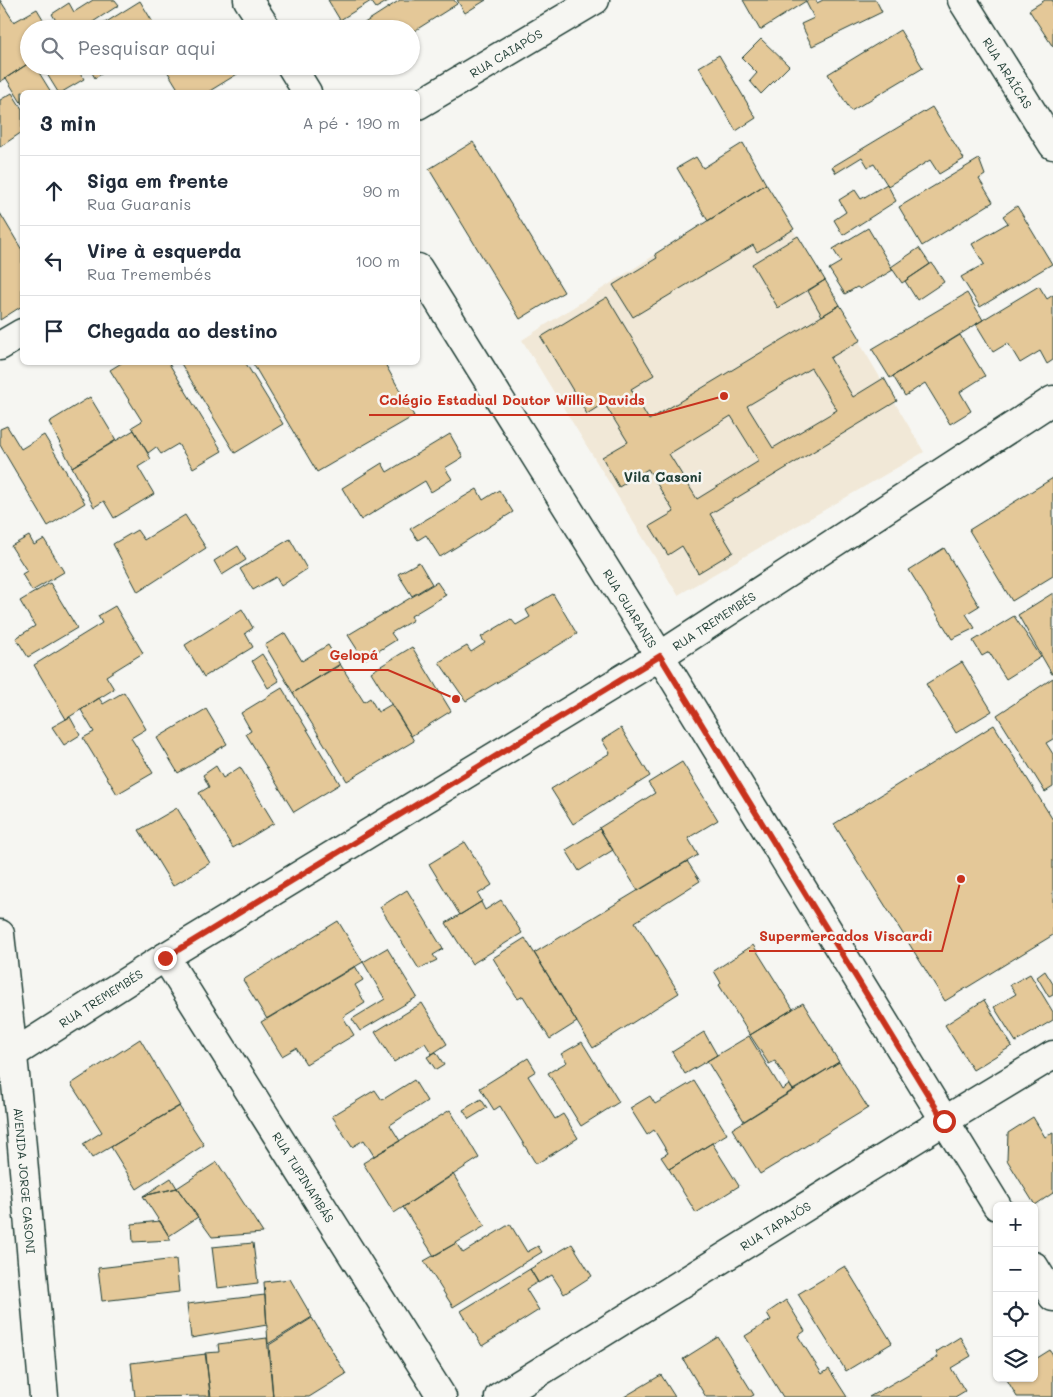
<!DOCTYPE html>
<html lang="pt">
<meta charset="utf-8">
<style>
:root{--surface:#fff;--page:#f2f2f3;--text:#1f2937;--muted:#747a83;--line:#e0e1e3}
body{margin:0;font-family:Mali,sans-serif;background:var(--page);color:var(--text)}
.controls{position:absolute;right:15px;bottom:15px;display:grid;overflow:hidden;border-radius:8px;box-shadow:0 1px 4px #0004}
.controls button{width:45px;height:45px;display:grid;place-items:center;padding:0;border:0;border-bottom:1px solid var(--line);background:var(--surface);color:var(--text);font:25px sans-serif}
.stop{position:absolute;width:15px;height:15px;margin:-11px;border:4px solid #c8321e;border-radius:50%;background:#fff}
.stop.end{background:#c8321e;border-color:#fff;box-shadow:0 1px 5px #0008}
.list{margin:0;padding:0;list-style:none}
h2{display:flex;justify-content:space-between;align-items:center;height:65px;margin:0;padding:0 20px;font-size:21px}
h2 small{font-size:16px;font-weight:400;color:var(--muted)}
.list li{display:grid;grid-template-columns:32px 1fr auto;gap:15px;align-items:center;box-sizing:border-box;height:70px;padding:0 20px;border-top:1px solid var(--line)}
.list b{display:block;font-size:19px;white-space:nowrap}
.list p{margin:0;font-size:16px;white-space:nowrap;color:var(--muted)}
.list em{font-size:16px;font-style:normal;color:var(--muted)}
.icon{flex:none;width:28px;height:28px;fill:none;stroke:currentColor;stroke-width:2;stroke-linecap:round;stroke-linejoin:round}
.map{position:relative;flex:none;width:1053px;height:1397px;overflow:hidden}
.search{position:absolute;background:var(--surface);box-shadow:0 1px 4px #0004;left:20px;top:20px;width:400px;height:55px;display:flex;align-items:center;gap:12px;box-sizing:border-box;padding:0 18px;border-radius:28px;color:var(--muted);font-size:19px}
.panel{position:absolute;background:var(--surface);box-shadow:0 1px 4px #0004;left:20px;top:90px;width:400px;height:275px;border-radius:8px}
.map>svg:first-child{display:block}
</style>
<div class="map">
<svg width="1053" height="1397" viewBox="0 0 1053 1397">
<rect width="100%" height="100%" fill="#f6f6f2"/>
<filter id="ink" filterUnits="userSpaceOnUse"><feTurbulence type="fractalNoise" baseFrequency=".02" numOctaves="2"/><feDisplacementMap in="SourceGraphic" scale="10" xChannelSelector="R" yChannelSelector="G"/><feConvolveMatrix kernelMatrix="1 2 1 2 8 2 1 2 1" color-interpolation-filters="sRGB"/></filter>
<g filter="url(#ink)">
<path fill="#f1e8d7" d="M766 184 924 452 678 595 522 340Z"/>
<path fill="#e4c898" stroke="#1f3d34" fill-rule="evenodd" d="M0 0 14 22 37 9 49 29H29V63L0 82Z
M93 0H115L119 5 82 29H61L52 14 69 3 74 12Z
M328 0H390L376 8 371 1 340 20Z
M400 0H454L457 4 411 33V29H355Z
M457 0H486L465 13Z
M743 0H806V1L760 30Z
M809 0H816L817 3 823 0H876L882 12 812 46 801 24 814 18 806 2Z
M1045 0H1053V47L1029 10Z
M140 1 157 29H95Z
M220 24 223 29H212Z
M900 30 923 68 851 111 828 74Z
M761 39 789 66 761 94 750 81 757 73 742 58Z
M719 55 756 118 736 131 699 67Z
M29 63V66H35L51 92H22V104L6 78Z
M42 66H76L84 79 62 92H58Z
M88 66H114L95 78Z
M164 66H246L247 68 208 92H180Z
M12 93 22 109V132L0 147V100Z
M932 107 964 159 939 174 930 160 888 186 874 164 868 167 862 157 836 173 832 167Z
M473 142 564 292 520 319 429 169Z
M743 143 766 184 708 221 677 168 696 157 703 168Z
M979 159 985 175 979 179 993 202 922 246 899 207Z
M766 184 794 229 757 252 753 245 633 317 613 285 657 258 655 254Z
M887 184 896 201 843 235 834 220 846 212 839 200 855 190 861 199Z
M1017 206 1052 264 980 307 961 277 984 264 972 244 1008 223 1003 216Z
M0 213 22 250V306L0 320Z
M868 228 893 270 860 289 857 287 845 294 829 269 841 262 833 249Z
M798 236 825 280 778 308 752 264Z
M919 248 930 264 902 283 891 267Z
M932 263 944 282 917 300 905 281Z
M825 280 840 305 822 316 808 291Z
M1039 286 1047 299 1053 295V360L1047 364 1040 351 1020 363 1008 343 993 352 976 324Z
M967 293 983 320 890 378 872 349Z
M607 297 654 375 631 389 649 420 840 305 861 340 830 358 853 397 884 378 897 401 710 514 733 552 698 573 682 546 668 555 650 526 674 512 648 469 619 487 602 457 628 442 604 403 587 414 541 337ZM811 368 837 410 773 448 747 406ZM731 416 759 461 697 499 669 454Z
M960 335 985 376 960 392 971 411 950 424 925 383 905 396 893 376Z
M123 362H168L222 451 193 468 178 444 161 454 156 447 148 453 132 427 142 421 110 370Z
M180 362H245L283 424 235 453Z
M252 362H384L414 416 317 472Z
M90 397 116 440 72 467 49 422Z
M7 426 21 449 44 435 85 503 48 526 0 445V429Z
M134 430 151 459 138 467 154 494 114 518 104 501 94 507 72 467Z
M450 434 463 457 445 468 452 479 431 492 425 481 361 520 342 488 382 463 387 472Z
M1053 478V576L1012 601 969 530Z
M477 489 483 500 499 490 513 512 440 557 426 535 418 540 410 529Z
M185 515 206 548 138 592 113 544 137 530 144 540Z
M29 536 34 545 44 539 64 572 32 591 22 574 27 571 11 546Z
M290 539 307 569 281 586 276 577 253 590 240 569Z
M238 546 246 560 222 575 214 561Z
M944 548 979 606 966 614 975 628 952 639 909 570Z
M419 562 432 584 412 596 398 574Z
M437 582 446 595 411 616 413 620 391 633 396 640 364 660 348 635Z
M50 583 77 628 28 657 16 638 35 626 20 601Z
M1053 593V674H1052L1018 615Z
M553 594 577 634 466 701 439 662 467 646 471 652 485 643 481 637 511 619 516 625 530 617 526 610Z
M115 606 143 653 106 676 114 689 66 719 34 665 102 623 98 616Z
M242 609 253 628 245 633 253 647 204 677 185 645Z
M1014 616 1041 657 1006 679 989 652 982 656 973 641Z
M285 633 302 661 328 645 340 665 293 693 265 645Z
M412 647 451 711 411 736 371 672Z
M262 654 279 681 268 688 252 661Z
M962 662 992 711 956 733 926 684Z
M340 664 364 702 370 698 378 712 392 704 414 741 347 781 293 693Z
M1053 678V739L1046 743 1053 754V787L1045 792 997 715Z
M282 688 340 784 294 812 246 734 251 731 241 713Z
M124 692 146 729 131 738 153 773 117 794 83 738 94 732 81 710 99 698 103 704Z
M206 709 227 744 178 773 157 738Z
M70 717 80 735 64 745 52 727Z
M994 725 1053 820V935L945 1001 834 824Z
M621 728 650 776 573 824 551 789 610 753 602 740Z
M682 762 718 820 688 838 698 855 638 891 599 828 655 793 648 783Z
M216 766 223 778 240 767 274 823 233 848 199 793 209 787 203 775Z
M177 808 210 863 173 886 139 830Z
M600 829 613 850 579 871 566 850Z
M465 842 492 885 478 894 482 901 460 915 429 864Z
M687 861 700 881 635 922 679 993 593 1048 534 953Z
M407 890 443 949 433 955 437 960 419 969 380 907Z
M501 900 522 933 472 964 446 923 481 902 485 910Z
M338 921 363 962 267 1019 243 980Z
M525 938 577 1022 550 1039 523 996 518 999 493 958Z
M753 945 793 1009 750 1035 719 985 721 983 714 971Z
M387 948 417 997 360 1031 352 1019 385 999 363 962Z
M355 966 363 980 355 985 365 1003 343 1017 354 1035 306 1064 296 1048 282 1056 261 1022Z
M1045 971 1053 984V995L1049 997 1037 977Z
M1030 974 1053 1012V1020L1016 1042 994 1007 1016 994 1010 985Z
M984 1000 1012 1046 973 1070 945 1025Z
M422 1003 447 1044 432 1054 425 1043 394 1062 375 1032Z
M803 1003 839 1062 793 1090 775 1061 769 1064 750 1035Z
M704 1032 717 1055 685 1074 672 1052Z
M749 1036 782 1090 789 1085 793 1090 744 1121 707 1061Z
M140 1039 180 1106 92 1158 83 1144 102 1132 71 1084Z
M582 1042 619 1102 581 1126 548 1073 567 1062 561 1054Z
M436 1052 444 1065 436 1070 427 1057Z
M528 1058 536 1071 528 1076 555 1119 563 1114 578 1138 536 1164 500 1106 494 1110 480 1088Z
M839 1062 868 1108 760 1174 732 1129Z
M414 1080 427 1101 390 1125 400 1141 374 1156 364 1140 352 1147 332 1116 375 1090 382 1100Z
M694 1081 727 1134 669 1169 661 1157 668 1153 654 1130 647 1135 630 1108 650 1096 655 1104Z
M481 1099 487 1108 469 1119 463 1110Z
M179 1106 204 1145 137 1189 111 1147Z
M450 1110 479 1158 394 1213 363 1163Z
M1033 1117 1045 1137 1053 1133V1193L1035 1205 1007 1160 1008 1133Z
M712 1143 739 1186 696 1213 669 1169Z
M217 1162 263 1233 212 1237 177 1188Z
M453 1174 485 1226 434 1256 403 1207Z
M171 1178 177 1188 143 1196Z
M177 1188 198 1217 169 1236 143 1196Z
M160 1221 171 1240 133 1242 132 1224Z
M510 1224 527 1252 538 1246 542 1252 453 1307 424 1261 456 1243 463 1253Z
M253 1243 258 1283 217 1288 212 1247Z
M572 1244 592 1276 564 1294 552 1275 538 1283 530 1269Z
M176 1259 179 1292 102 1301 98 1268Z
M845 1266 892 1343 846 1371 798 1294Z
M530 1269 538 1282 526 1289 539 1310 482 1346 461 1311Z
M290 1279 312 1317 268 1344 264 1282Z
M265 1295 267 1325 191 1338 187 1304Z
M786 1300 805 1331 798 1336 822 1374 829 1369 847 1397H783L745 1336 771 1320 767 1313Z
M312 1318 346 1374 309 1397H273L269 1345Z
M718 1337 754 1395 750 1397H706L683 1359Z
M960 1337 971 1356 951 1368 965 1391 955 1397H869L938 1357 936 1352Z
M267 1338 273 1397H211L205 1353 219 1352 218 1344Z
M1050 1350 1053 1355V1397H1017L1006 1378H1034V1360Z
M206 1354 210 1396 135 1397 131 1363Z
M661 1375 675 1397H624Z"/>
<g fill="none" stroke-linecap="round" stroke-linejoin="round">
<g stroke="#1f3d34" stroke-width="31">
<g id="minor">
<path d="M248 0 267 29"/>
<path id="s1" d="M962 0 1053 145"/>
<path d="M291 66 307 92"/>
<path id="s2" d="M418 105 595 0"/>
<path id="s3" d="M418 268 660 656 997 1206"/>
<path d="M0 346 22 333"/>
<path id="s4" d="M0 934 19 1113 44 1397"/>
<path id="s5" d="M165 957 442 1397"/>
<path id="s6" d="M13 1054 165 957 660 656 1053 400"/>
<path d="M1034 1266 1053 1297"/>
<path id="s7" d="M499 1397 944 1121 1053 1055"/>
</g>
</g>
<use href="#minor" stroke="#f6f6f2" stroke-width="28"/>
</g>
</g>
<g fill="none" stroke-linecap="round" stroke-linejoin="round" filter="url(#ink)">
<path stroke="#c8321e" stroke-width="6" d="M165 958 660 656 944 1121"/>
</g>
<g text-anchor="middle" dominant-baseline="central" stroke-width="5" stroke-linejoin="round" paint-order="stroke">
<g font-size="12" fill="#1f3d34" stroke="#f6f6f2">
<text stroke="none"><textPath href="#s2" startOffset="102">RUA CAIAPÓS</textPath></text>
<text stroke="none"><textPath href="#s1" startOffset="86">RUA ARAÍCAS</textPath></text>
<text stroke="none"><textPath href="#s3" startOffset="401">RUA GUARANIS</textPath></text>
<text stroke="none"><textPath href="#s6" startOffset="824">RUA TREMEMBÉS</textPath></text>
<text stroke="none"><textPath href="#s6" startOffset="104">RUA TREMEMBÉS</textPath></text>
<text stroke="none"><textPath href="#s5" startOffset="260">RUA TUPINAMBÁS</textPath></text>
<text stroke="none"><textPath href="#s4" startOffset="248">AVENIDA JORGE CASONI</textPath></text>
<text stroke="none"><textPath href="#s7" startOffset="325">RUA TAPAJÓS</textPath></text>
</g>
<g font-size="14" font-weight="bold" fill="#1f3d34" stroke="#f6f6f2">
<text x="663" y="476">Vila Casoni</text>
</g>
</g>
<path fill="none" stroke="#c8321e" stroke-width="2" d="M724 396L655 415H369M456 699L388 670H319M961 879L942 951H749"/>
<g fill="#c8321e" stroke="#f6f6f2" stroke-width="2">
<circle cx="724" cy="396" r="5"/>
<circle cx="456" cy="699" r="5"/>
<circle cx="961" cy="879" r="5"/>
</g>
<g font-size="14" text-anchor="middle" font-weight="bold" fill="#c8321e" stroke="#f6f6f2" stroke-width="5" stroke-linejoin="round" paint-order="stroke">
<text x="512" y="405">Colégio Estadual Doutor Willie Davids</text>
<text x="354" y="660">Gelopá</text>
<text x="846" y="941">Supermercados Viscardi</text>
</g>
</svg>
<div class="controls">
<button>+</button>
<button>−</button>
<button><svg class="icon" aria-label="locate" viewBox="0 0 24 24"><circle cx="12" cy="12" r="6"/><path d="M12 2v4M12 18v4M2 12h4M18 12h4"/></svg></button>
<button><svg class="icon" aria-label="layers" viewBox="0 0 24 24"><path d="M12 4l9 5-9 5-9-5zM3 14l9 5 9-5"/></svg></button>
</div>
<div class="stop" style="left:944px;top:1121px"></div>
<div class="stop end" style="left:165px;top:958px"></div>
<div class="search"><svg class="icon" aria-label="search" viewBox="0 0 24 24"><circle cx="10" cy="10" r="6"/><path d="M15 15l6 6"/></svg>Pesquisar aqui</div>
<section class="panel">
<h2>3 min<small>A pé · 190 m</small></h2>
<ul class="list">
<li><svg class="icon" aria-label="ahead" viewBox="0 0 24 24"><path d="M12 20V5M6 11l6-6 6 6"/></svg><div><b>Siga em frente</b><p>Rua Guaranis</p></div><em>90 m</em></li>
<li><svg class="icon" aria-label="left" viewBox="0 0 24 24"><path d="M17 20v-9H6M10 6l-5 5 5 5"/></svg><div><b>Vire à esquerda</b><p>Rua Tremembés</p></div><em>100 m</em></li>
<li><svg class="icon" aria-label="arrive" viewBox="0 0 24 24"><path d="M6 21V4h12l-3 4 3 4H6"/></svg><div><b>Chegada ao destino</b></div></li>
</ul>
</section>
</div>
